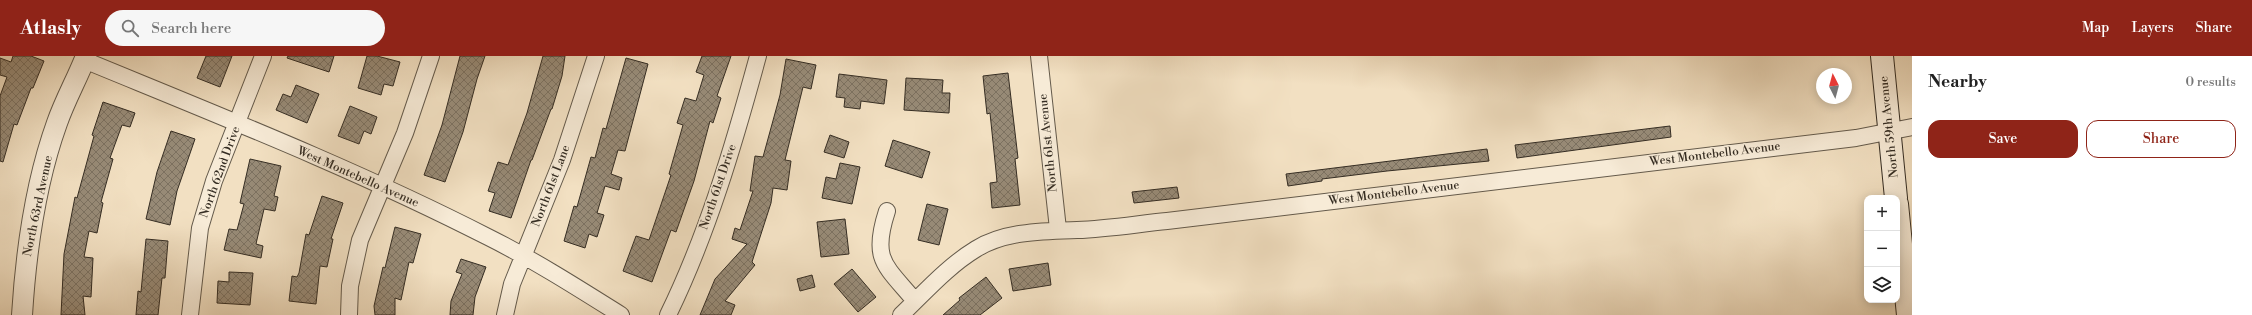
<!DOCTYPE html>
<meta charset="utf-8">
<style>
:root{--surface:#fff;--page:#f6f6f6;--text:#222;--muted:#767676;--line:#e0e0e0;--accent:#8f2418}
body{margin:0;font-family:"Libre Bodoni",serif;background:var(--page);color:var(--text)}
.controls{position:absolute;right:12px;bottom:12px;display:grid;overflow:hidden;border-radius:8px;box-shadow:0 2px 10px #0003}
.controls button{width:36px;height:36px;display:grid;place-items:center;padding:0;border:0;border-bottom:1px solid var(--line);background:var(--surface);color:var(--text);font:20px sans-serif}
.compass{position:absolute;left:1816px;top:12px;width:36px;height:36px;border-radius:50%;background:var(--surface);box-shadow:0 2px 10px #0003;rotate:354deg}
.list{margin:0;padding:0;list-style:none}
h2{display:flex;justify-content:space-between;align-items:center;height:52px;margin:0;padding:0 16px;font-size:17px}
h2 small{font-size:13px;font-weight:400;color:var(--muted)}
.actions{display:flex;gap:8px;padding:12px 16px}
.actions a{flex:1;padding:9px 0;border:1px solid var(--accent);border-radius:12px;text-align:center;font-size:14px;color:var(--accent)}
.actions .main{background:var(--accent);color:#fff}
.icon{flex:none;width:22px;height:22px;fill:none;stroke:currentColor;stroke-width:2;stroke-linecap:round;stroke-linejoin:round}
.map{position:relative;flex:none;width:1912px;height:259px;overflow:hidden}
header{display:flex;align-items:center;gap:24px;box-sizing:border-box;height:56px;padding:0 20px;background:var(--accent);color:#fff}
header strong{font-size:19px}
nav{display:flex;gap:22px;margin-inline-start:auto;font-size:14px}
.search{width:280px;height:36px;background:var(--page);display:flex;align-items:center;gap:10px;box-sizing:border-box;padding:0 14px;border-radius:22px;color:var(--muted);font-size:15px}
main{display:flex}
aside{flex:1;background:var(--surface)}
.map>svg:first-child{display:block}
</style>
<header>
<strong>Atlasly</strong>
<div class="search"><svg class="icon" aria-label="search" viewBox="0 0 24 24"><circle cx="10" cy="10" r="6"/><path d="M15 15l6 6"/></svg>Search here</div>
<nav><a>Map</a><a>Layers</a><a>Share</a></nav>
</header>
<main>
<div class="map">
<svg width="1912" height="259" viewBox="0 0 1912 259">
<defs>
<pattern id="building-cross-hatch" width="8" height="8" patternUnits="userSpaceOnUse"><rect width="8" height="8" fill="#978a76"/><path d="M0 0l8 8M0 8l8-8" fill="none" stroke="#7c7160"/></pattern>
</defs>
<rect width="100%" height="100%" fill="#f2e0c2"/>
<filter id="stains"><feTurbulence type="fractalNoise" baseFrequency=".005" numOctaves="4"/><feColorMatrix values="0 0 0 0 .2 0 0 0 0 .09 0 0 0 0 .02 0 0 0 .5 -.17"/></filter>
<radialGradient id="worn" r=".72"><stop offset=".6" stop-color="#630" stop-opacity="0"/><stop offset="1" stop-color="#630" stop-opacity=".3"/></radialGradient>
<path fill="url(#building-cross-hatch)" stroke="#352d23" d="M13 0H31L44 5 33 32H31L17 69 14 68 3 106 0 105V40L7 21 0 19V2L11 6Z
M206 0H232L220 31 197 22Z
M288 0H334L329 16 287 2Z
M367 0H377L400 6 393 30 384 28 381 39 358 32Z
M460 0H485L477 23 463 76 445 126 424 119 442 69Z
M543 0H565L562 20 552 53H551L532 104H531L511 162 489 155 495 137 488 135 498 106 508 109 527 57Z
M702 0H731L717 40 721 42 713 67 710 65 694 125 676 176 671 174 652 226 623 215 636 180 649 184 671 119 669 118 683 69 677 67 685 42 696 45 704 19 696 16Z
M626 2 648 8 625 95 618 94 611 118 622 122 619 134 605 130 597 157 604 159 597 181 589 178 585 192 564 185 574 150 577 151 591 101 595 102 603 72 606 73Z
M786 3 816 9 811 33 803 31 785 104 791 105 787 134 773 132 771 147 752 206 755 209 725 245 735 249 731 259H700L715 223 747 188 732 183 735 172 740 174 753 135H750L755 100 763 101 780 39Z
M1008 17 1018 102 1015 103 1020 149 992 152 990 127 997 126 996 115 990 57 987 58 983 20Z
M839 18 887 24 884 48 861 45 860 53 844 51 845 42 836 41Z
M906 22 943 24 942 37H950L949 57 904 54Z
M296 29 319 38 307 67 276 54 283 38 291 41Z
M103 46 135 57 130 71 122 69 110 102 113 103 101 146 103 147 97 177 89 175 84 201 93 202 91 241 83 240 85 259H61L64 198 75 141 77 142 94 80 92 79Z
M350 50 377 61 371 78 364 75 359 88 338 80Z
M1670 70 1671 81 1517 102 1515 89Z
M171 75 195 83 177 135 170 169 146 163 157 116Z
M830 79 849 86 844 102 824 96Z
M893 84 930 96 922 122 885 110Z
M1487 93 1489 105 1387 115 1322 123V125L1288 130 1286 118Z
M250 103 281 110 274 140 278 141 275 155 264 153 256 188 263 190 261 202 224 194 229 173 237 174 244 148 240 147Z
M840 107 860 111 852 148 822 142 826 121 836 123Z
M1177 131 1179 142 1134 147 1132 136Z
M322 140 343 147 331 183H333L327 211 320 210 316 248 289 245 292 220 297 221 299 217 306 178 309 179Z
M927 148 948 153 939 189 918 184Z
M845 163 849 198 821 201 817 166Z
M395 171 421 178 413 207 409 206 401 244 395 242V259H375L374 250 383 211 385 212Z
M146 183 168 185 165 222H162L158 259H136L138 235 141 236Z
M461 203 486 211 475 241 473 259H450L451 245 462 218 456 216Z
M1048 207 1051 229 1013 235 1009 213Z
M852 213 876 241 858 256 834 228Z
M229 216 253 217 250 249 217 247 218 225 229 226Z
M812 219 815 231 800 235 797 223Z
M986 221 1002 242 980 259H943L960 244 959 242Z"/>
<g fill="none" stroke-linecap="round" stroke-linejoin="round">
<g stroke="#645a4b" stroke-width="18">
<path id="minor" d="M1039 0 1058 173
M84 4C220 60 357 114 488 181 534 204 578 232 621 259
M887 155C871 204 885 209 915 245
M190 259 200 172 214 125 263 0
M349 259 350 230 360 184 405 77 431 0
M505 259 512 228 562 104 596 0
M668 259C708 177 734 88 758 0
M901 259C925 236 948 210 976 193 1005 175 1044 175 1077 174 1107 173 1137 168 1167 165L1856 82 1912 71"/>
</g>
<g stroke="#645a4b" stroke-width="22">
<path id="tertiary" d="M22 259C26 195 35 128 57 67 65 44 77 23 86 0"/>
</g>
<g stroke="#352d23" stroke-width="24">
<path id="secondary" d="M1882 0 1896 142
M1897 148 1908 259"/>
</g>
<use href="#minor" stroke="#f7ebd7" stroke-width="16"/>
<use href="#tertiary" stroke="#f7ebd7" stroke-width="20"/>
<use href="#secondary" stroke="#f7ebd7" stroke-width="22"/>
</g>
<g text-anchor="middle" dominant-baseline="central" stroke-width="3" stroke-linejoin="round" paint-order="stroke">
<g font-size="12" fill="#352d23" stroke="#f7ebd7">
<text transform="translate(1889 71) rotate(-96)">North 59th Avenue</text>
<text transform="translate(1048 87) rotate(-96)">North 61st Avenue</text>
<text transform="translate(1715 98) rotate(-7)">West Montebello Avenue</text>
<text transform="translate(220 116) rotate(-70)">North 62nd Drive</text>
<text transform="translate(358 121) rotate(24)">West Montebello Avenue</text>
<text transform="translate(551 130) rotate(-69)">North 61st Lane</text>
<text transform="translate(718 131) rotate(-71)">North 61st Drive</text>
<text transform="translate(1394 137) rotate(-7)">West Montebello Avenue</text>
<text transform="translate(38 150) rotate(-78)">North 63rd Avenue</text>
</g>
</g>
<rect width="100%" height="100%" filter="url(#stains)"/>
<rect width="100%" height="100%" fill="url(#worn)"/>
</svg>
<div class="controls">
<button>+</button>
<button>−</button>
<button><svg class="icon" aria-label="layers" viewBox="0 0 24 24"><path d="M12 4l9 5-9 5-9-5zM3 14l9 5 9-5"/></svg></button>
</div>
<svg class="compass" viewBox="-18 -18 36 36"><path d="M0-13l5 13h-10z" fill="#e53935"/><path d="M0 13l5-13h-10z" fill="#767676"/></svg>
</div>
<aside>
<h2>Nearby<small>0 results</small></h2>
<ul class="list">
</ul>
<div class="actions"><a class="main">Save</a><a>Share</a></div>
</aside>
</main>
